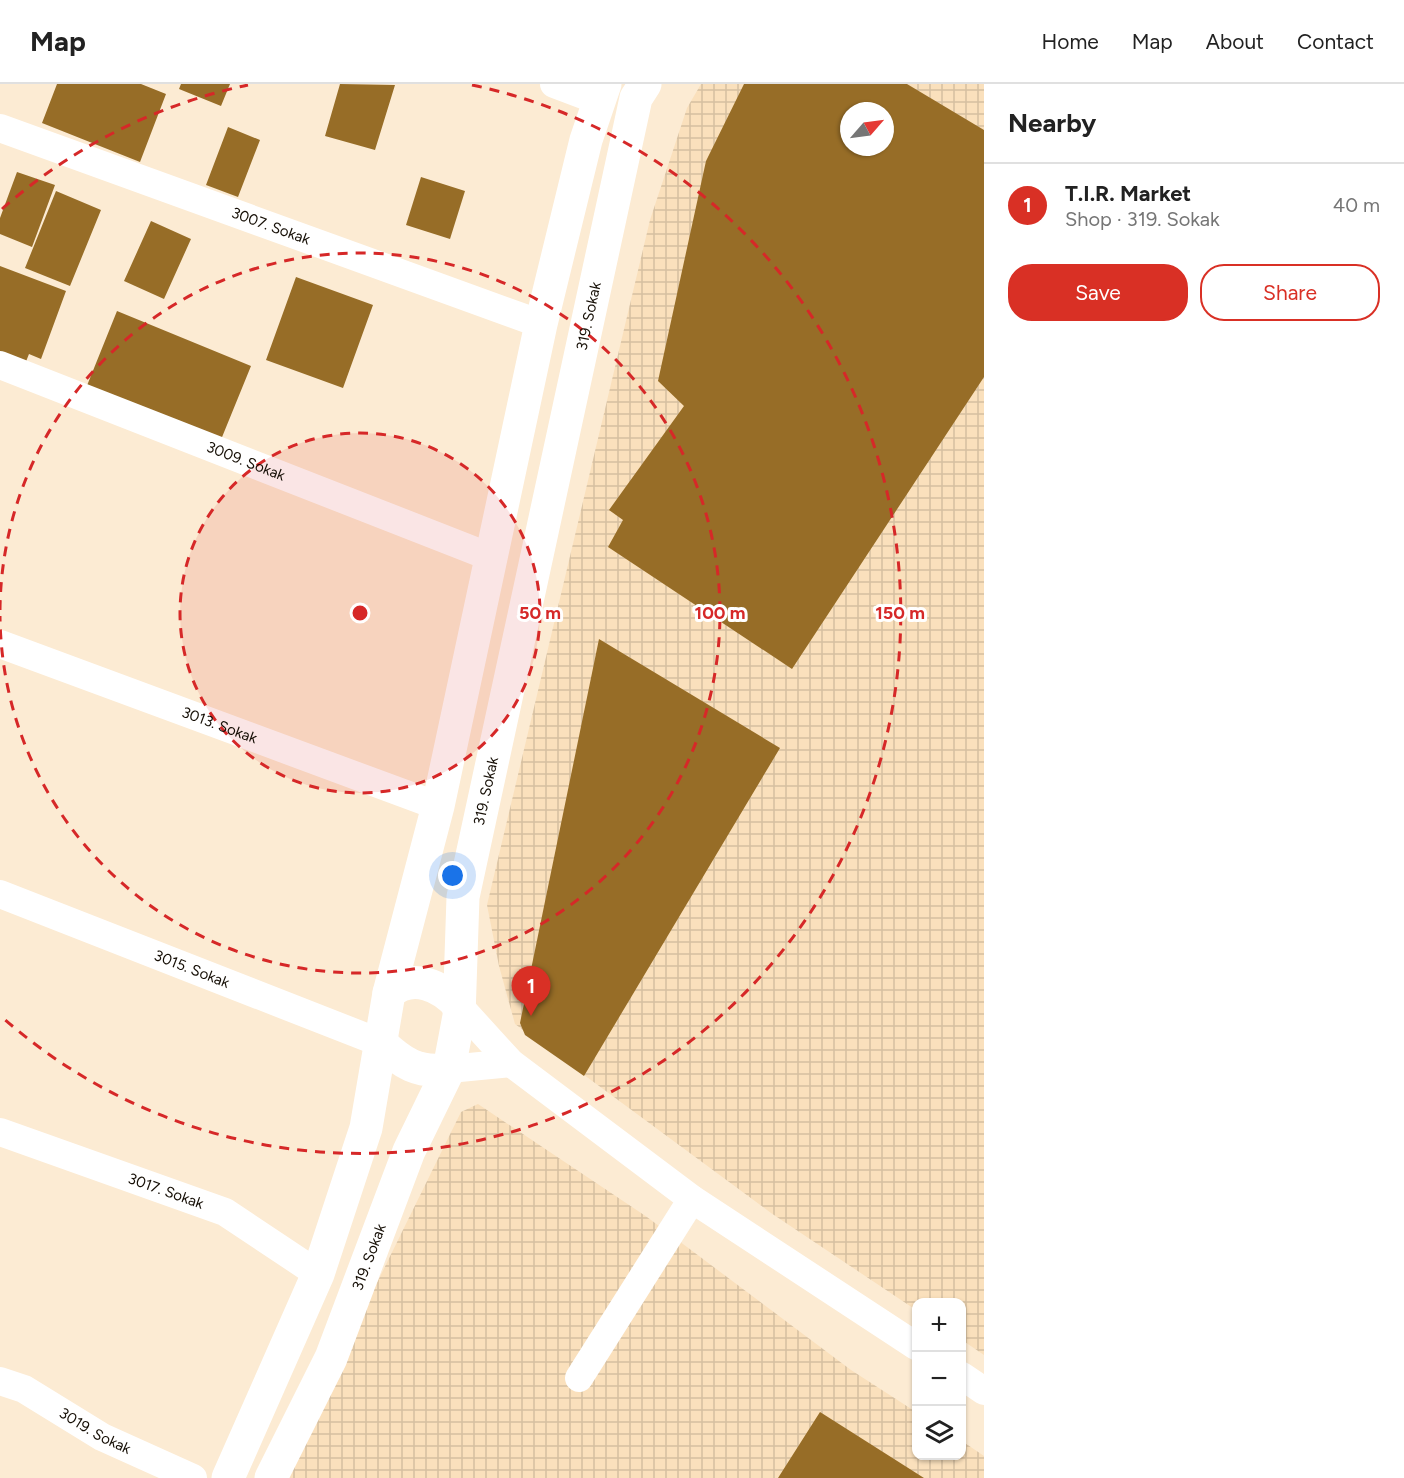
<!DOCTYPE html>
<meta charset="utf-8">
<style>
:root{--surface:#fff;--page:#f2f2f2;--text:#222;--muted:#767676;--line:#e0e0e0;--accent:#d93025}
body{margin:0;font-family:Figtree,sans-serif;background:var(--page);color:var(--text)}
.controls{position:absolute;right:18px;bottom:18px;display:grid;overflow:hidden;border-radius:12px;box-shadow:0 2px 4px #0004}
.controls button{width:54px;height:54px;display:grid;place-items:center;padding:0;border:0;border-bottom:2px solid var(--line);background:var(--surface);color:var(--text);font:30px sans-serif}
.compass{position:absolute;left:840px;top:18px;width:54px;height:54px;border-radius:50%;background:var(--surface);box-shadow:0 2px 4px #0004;rotate:62deg}
.you{position:absolute;left:453px;top:792px;width:21px;height:21px;margin:-15px;border:4px solid #fff;border-radius:50%;background:#1a73e8;box-shadow:0 0 0 9px #1a73e833}
.badge{display:grid;place-items:center;width:39px;height:39px;border-radius:50%;background:var(--accent);color:#fff;font-size:20px;font-weight:700}
.pin{position:absolute;translate:-50% -50px;filter:drop-shadow(0 2px 3px #0008)}
.pin::after{content:'';position:absolute;top:32px;width:21px;height:18px;background:inherit;clip-path:polygon(0 0,100% 0,50% 100%)}
.list{margin:0;padding:0;list-style:none}
h2{display:flex;justify-content:space-between;align-items:center;height:78px;margin:0;padding:0 24px;font-size:26px}
h2 small{font-size:20px;font-weight:400;color:var(--muted)}
.list li{display:grid;grid-template-columns:39px 1fr auto;gap:18px;align-items:center;box-sizing:border-box;height:84px;padding:0 24px;border-top:2px solid var(--line)}
.list b{display:block;font-size:22px;white-space:nowrap}
.list p{margin:0;font-size:20px;white-space:nowrap;color:var(--muted)}
.list em{font-size:20px;font-style:normal;color:var(--muted)}
.actions{display:flex;gap:12px;padding:18px 24px}
.actions a{flex:1;padding:14px 0;border:2px solid var(--accent);border-radius:24px;text-align:center;font-size:21px;color:var(--accent)}
.actions .main{background:var(--accent);color:#fff}
.icon{flex:none;width:33px;height:33px;fill:none;stroke:currentColor;stroke-width:2;stroke-linecap:round;stroke-linejoin:round}
.map{position:relative;flex:none;width:984px;height:1394px;overflow:hidden}
header{display:flex;align-items:center;gap:36px;box-sizing:border-box;height:84px;padding:0 30px;background:var(--surface);border-bottom:2px solid var(--line)}
header strong{font-size:28px}
nav{display:flex;gap:33px;margin-inline-start:auto;font-size:21px}
main{display:flex}
aside{flex:1;background:var(--surface)}
.map>svg:first-child{display:block}
</style>
<header>
<strong>Map</strong>
<nav><a>Home</a><a>Map</a><a>About</a><a>Contact</a></nav>
</header>
<main>
<div class="map">
<svg width="984" height="1394" viewBox="0 0 984 1394">
<defs>
<pattern id="industrial-grid" width="8" height="8" patternUnits="userSpaceOnUse" patternTransform="scale(1.5)"><rect width="8" height="8" fill="#fae0bc"/><path d="M0 4h8M4 0v8" fill="none" stroke="#d5bfa0"/></pattern>
</defs>
<rect width="100%" height="100%" fill="#fcebd3"/>
<path fill="url(#industrial-grid)" fill-rule="evenodd" d="M701 0H984V1271L962 1256V1218H916V1226L771 1129 515 940 499 882 487 821 650 136 687 24ZM849 27H885V63H849Z
M478 1020 647 1133 851 1286 916 1328V1372H962V1357L984 1372V1394H281L461 1028Z"/>
<path fill="#976d27" fill-rule="evenodd" d="M57 0H141L166 10 140 78 42 39Z
M181 0H230L221 22 179 5Z
M340 0 395 1 375 66 325 52Z
M744 0H907L984 46V293L792 585 608 463 623 436 609 426 684 322 658 297 706 77ZM849 27H885V63H849Z
M228 43 260 56 238 113 206 101Z
M17 88 55 101 32 163 0 150V134Z
M421 93 465 107 450 155 406 141Z
M56 107 101 126 70 202 25 184Z
M151 137 191 155 164 215 124 197Z
M0 182 66 207 41 275 29 270 25 280 0 271Z
M296 193 373 221 343 304 266 276Z
M117 227 251 282 218 363 84 309Z
M599 555 780 664 584 992 525 951 520 939Z
M820 1328 924 1394H778Z"/>
<g fill="none" stroke-linecap="round" stroke-linejoin="round">
<g stroke="#fff" stroke-width="28">
<path d="M554 0 599 17"/>
<path id="s1" d="M0 44 541 240"/>
<path id="s2" d="M0 281 493 474"/>
<path id="s3" d="M0 560 438 722"/>
<path id="s4" d="M0 810 381 959"/>
<path d="M459 922 511 979 692 1115 916 1262"/>
<path d="M449 985 511 979"/>
<path id="s5" d="M0 1048 225 1128 318 1190"/>
<path d="M962 1292 984 1307"/>
<path d="M579 1294 692 1115"/>
<path id="s6" d="M0 1297 24 1305 102 1353 193 1394"/>
</g>
<g stroke="#fff" stroke-width="33">
<path d="M389 909C412 888 442 902 459 922"/>
<path d="M381 959C402 979 418 990 449 985"/>
<path d="M228 1394 318 1190 366 1044 389 909 438 722 541 240 586 56 605 0"/>
<path id="s7" d="M271 1394 331 1274 409 1067 449 985 459 932 463 813 636 14 645 0"/>
</g>
</g>
<circle cx="360" cy="529" r="180" fill="#d62828" fill-opacity=".12"/>
<g fill="none" stroke="#d62828" stroke-width="3" stroke-dasharray="10 8">
<circle cx="360" cy="529" r="180"/>
<path d="M0 526A360 360 0 1 1 0 532"/>
<path d="M2 125A540 540 0 0 1 248 1M472 1A540 540 0 1 1 2 933"/>
</g>
<g text-anchor="middle" dominant-baseline="central" stroke-width="6" stroke-linejoin="round" paint-order="stroke">
<g font-size="15" fill="#150e05" stroke="#fff">
<text stroke="none"><textPath href="#s1" startOffset="288">3007. Sokak</textPath></text>
<text stroke="none"><textPath href="#s7" startOffset="1214">319. Sokak</textPath></text>
<text stroke="none"><textPath href="#s2" startOffset="264">3009. Sokak</textPath></text>
<text stroke="none"><textPath href="#s3" startOffset="234">3013. Sokak</textPath></text>
<text stroke="none"><textPath href="#s7" startOffset="728">319. Sokak</textPath></text>
<text stroke="none"><textPath href="#s4" startOffset="206">3015. Sokak</textPath></text>
<text stroke="none"><textPath href="#s5" startOffset="176">3017. Sokak</textPath></text>
<text stroke="none"><textPath href="#s7" startOffset="242">319. Sokak</textPath></text>
<text stroke="none"><textPath href="#s6" startOffset="108">3019. Sokak</textPath></text>
</g>
</g>
<circle cx="360" cy="529" r="9" fill="#d62828" stroke="#fff" stroke-width="3"/>
<g font-size="18" text-anchor="middle" font-weight="bold" fill="#d62828" stroke="#fff" stroke-width="6" stroke-linejoin="round" paint-order="stroke">
<text x="540" y="535">50 m</text>
<text x="720" y="535">100 m</text>
<text x="900" y="535">150 m</text>
</g>
</svg>
<div class="controls">
<button>+</button>
<button>−</button>
<button><svg class="icon" aria-label="layers" viewBox="0 0 24 24"><path d="M12 4l9 5-9 5-9-5zM3 14l9 5 9-5"/></svg></button>
</div>
<svg class="compass" viewBox="-18 -18 36 36"><path d="M0-13l5 13h-10z" fill="#e53935"/><path d="M0 13l5-13h-10z" fill="#767676"/></svg>
<div class="you"></div>
<div class="pin badge" style="left:531px;top:932px">1</div>
</div>
<aside>
<h2>Nearby<small></small></h2>
<ul class="list">
<li><span class="badge">1</span><div><b>T.I.R. Market</b><p>Shop · 319. Sokak</p></div><em>40 m</em></li>
</ul>
<div class="actions"><a class="main">Save</a><a>Share</a></div>
</aside>
</main>
